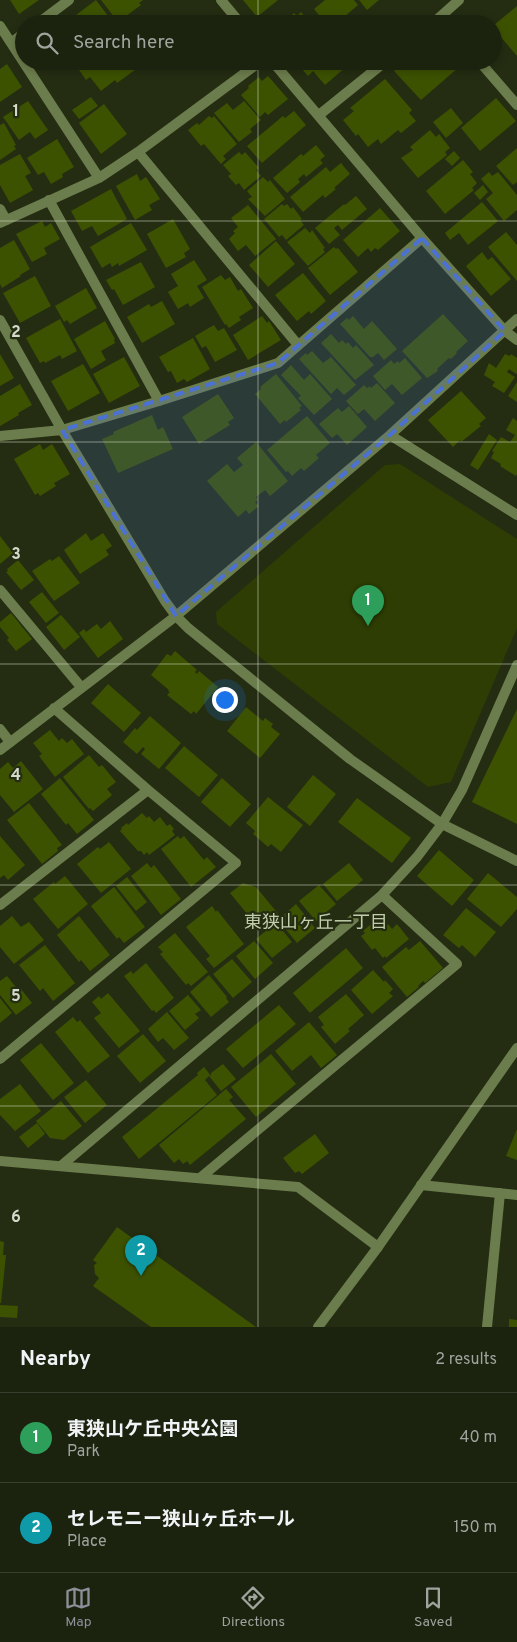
<!DOCTYPE html>
<meta charset="utf-8">
<style>
:root{--surface:#1b220e;--page:#242a17;--text:#f1f3f6;--muted:#a0a49e;--line:#393f2e;--accent:#8c9099}
body{margin:0;font-family:Overpass,"Noto Sans JP",sans-serif;background:var(--page);color:var(--text)}
.you{position:absolute;left:224px;top:699px;width:18px;height:18px;margin:-12px;border:4px solid #fff;border-radius:50%;background:#1a73e8;box-shadow:0 0 0 8px #1a73e833}
.badge{display:grid;place-items:center;width:32px;height:32px;border-radius:50%;background:var(--accent);color:#fff;font-size:16px;font-weight:700}
.pin{position:absolute;translate:-50% -41px;filter:drop-shadow(0 1px 2px #0008)}
.pin::after{content:'';position:absolute;top:26px;width:18px;height:15px;background:inherit;clip-path:polygon(0 0,100% 0,50% 100%)}
.list{margin:0;padding:0;list-style:none}
h2{display:flex;justify-content:space-between;align-items:center;height:65px;margin:0;padding:0 20px;font-size:21px}
h2 small{font-size:16px;font-weight:400;color:var(--muted)}
.list li{display:grid;grid-template-columns:32px 1fr auto;gap:15px;align-items:center;box-sizing:border-box;height:90px;padding:0 20px;border-top:1px solid var(--line)}
.list b{display:block;font-size:19px;white-space:nowrap}
.list p{margin:0;font-size:16px;white-space:nowrap;color:var(--muted)}
.list em{font-size:16px;font-style:normal;color:var(--muted)}
.icon{flex:none;width:28px;height:28px;fill:none;stroke:currentColor;stroke-width:2;stroke-linecap:round;stroke-linejoin:round}
.map{position:relative;flex:none;width:517px;height:1327px;overflow:hidden}
.search{position:absolute;background:var(--surface);box-shadow:0 2px 8px #0003;left:15px;right:15px;top:15px;height:55px;display:flex;align-items:center;gap:12px;box-sizing:border-box;padding:0 18px;border-radius:28px;color:var(--muted);font-size:19px}
.sheet{height:245px;background:var(--surface)}
nav{display:flex;justify-content:space-around;align-items:center;box-sizing:border-box;height:70px;border-top:1px solid var(--line);background:var(--surface);font-size:14px;color:var(--muted)}
nav a{display:grid;justify-items:center;gap:2px}
nav .on{color:var(--accent)}
.map>svg:first-child{display:block}
</style>
<div class="map">
<svg width="517" height="1327" viewBox="0 0 517 1327">
<rect width="100%" height="100%" fill="#242d12"/>
<path fill="#2d3d03" d="M400 464 517 539V628L451 782 428 787 217 624 216 612 385 465Z"/>
<path fill="#3d5201" d="M10 0H39L19 14Z
M96 0 114 24H83L76 15Z
M101 0H143L139 3 141 5 118 22Z
M243 0H278L257 17Z
M325 0H354L358 5 336 24H330L325 18 323 20 314 9Z
M359 0H379L367 10Z
M517 6V56L493 28V26Z
M301 12 311 24H282L294 13 297 16Z
M351 16 358 24H343Z
M84 61H135L139 67 117 83 115 80 101 91 90 77 86 80 77 67Z
M297 61H343L347 66 325 85 313 71 308 76 296 62Z
M406 61 408 63 411 61H466L421 100 394 71Z
M7 64 22 87 0 102V69Z
M268 76 288 99 268 115 265 112 260 117 241 95 249 88 248 86 259 77 262 81Z
M385 79 412 110 409 113 416 121 401 133 398 130 381 144 378 139 368 147 358 134 356 136 343 120 354 111 350 108Z
M91 97 98 106 79 119 72 110Z
M496 98 516 121 480 151 461 128Z
M28 101 48 130 35 139 30 132 19 140 3 117Z
M244 101 261 120 250 129 252 132 239 142 214 113 227 103 233 110Z
M104 104 127 134 101 154 79 123Z
M451 108 463 123 446 138 433 122Z
M294 111 306 125 262 163 247 146 283 116 285 118Z
M209 116 212 118 214 116 237 144 223 156 226 159 221 164 204 144 201 146 188 130 197 123 199 125Z
M4 123 16 145 14 146 16 149 0 160V125Z
M430 130 436 137 439 134 450 148 445 152 447 155 418 178 401 158 413 150 410 147Z
M57 139 74 167 62 174 63 177 51 184 44 172 38 175 27 158Z
M316 145 325 156 320 160 323 163 306 177 304 174 298 179 300 182 287 193 273 178 301 154 303 156Z
M517 148V182L513 185 496 166Z
M454 151 460 158 452 166 445 159Z
M239 152 242 155 245 152 259 168 256 170 261 176 244 190 239 183 236 185 228 176 231 174 223 165Z
M20 154 31 173 25 176 33 190 10 203 0 185V165Z
M463 160 473 172 470 174 477 183 472 188 474 190 445 214 426 191Z
M341 163 350 174 334 188 336 189 325 198 323 195 303 212 290 197 326 167 330 172Z
M489 172 492 176 498 172 517 195V210L504 221 486 199 493 193 481 179Z
M137 174 140 181 146 177 160 199 149 205 152 210 135 220 116 186Z
M263 177 268 182 270 180 285 199 265 216 248 199 252 197 247 191Z
M483 185 488 192 480 200 474 193Z
M111 189 127 219 98 236 92 226 82 231 71 211Z
M356 196 367 209 342 230 338 225 334 228 340 235 329 244 315 228 344 204 345 205Z
M482 202 498 221 468 245 459 233 450 240 445 233Z
M282 204 284 206 287 204 291 209 293 207 302 219 300 220 304 225 286 240 282 235 279 237 264 219Z
M248 205 276 239 255 256 246 245 238 251 229 239 235 233 233 231 238 227 231 218Z
M380 208 400 231 378 250 375 248 371 252 368 248 358 257 343 240Z
M173 219 190 249 184 253 186 257 166 268 147 234Z
M42 221 45 227 51 223 60 239 44 248 47 254 32 262 16 234Z
M131 223 147 250 119 266 118 263 112 267 110 263 102 268 90 247Z
M305 228 310 233 312 230 325 248 323 249 325 252 308 266 287 242Z
M506 232 517 245V281L488 247Z
M14 240 30 269 20 275 21 276 2 288 0 284V248Z
M276 241 295 264 268 287 249 265Z
M334 247 336 249 338 248 358 272 330 295 308 268Z
M482 252 488 260 492 257 511 279 491 296 466 266Z
M194 260 207 280 197 286 204 298 190 307 188 303 178 309 168 292 178 286 171 274Z
M141 262 155 287 123 305 114 289 112 290 106 280Z
M303 273 326 301 311 314 309 311 297 321 275 295Z
M221 275 225 280 230 277 238 291 241 289 253 308 239 317 241 320 229 328 226 324 225 325 202 287Z
M35 276 51 306 20 323 3 293Z
M86 288 97 308 70 324 67 320 64 322 55 306Z
M162 301 175 324 142 343 127 317 149 304 151 307Z
M443 314 468 341 456 352 457 353 451 359 449 358 437 369 438 371 427 378 402 351Z
M262 316 267 323 269 321 281 340 248 360 233 335Z
M353 316 364 329 372 321 397 349 384 360 378 353 373 357H370L340 324 347 318 349 320Z
M60 319 77 351 62 359 60 355 45 363 44 361 40 363 26 338Z
M105 321 115 339 114 340 115 343 101 351 106 360 91 369 74 339Z
M214 325 218 331 224 328 237 350 215 362 206 346 202 348 195 336Z
M331 334 339 343 342 340 346 344 348 342 353 348 356 345 374 365 355 380 321 343Z
M193 338 210 369 187 382 184 379 177 383 171 371 168 372 159 357Z
M312 351 323 363 331 357 356 385 344 395 337 388 331 394 299 359 306 353 307 355Z
M0 354 14 378 0 386Z
M505 354 510 356 511 354 517 358V373L516 374 509 369 507 372 515 377 504 393 492 386 495 382 484 375 489 363 496 368Z
M124 357 140 386 109 403 93 374Z
M405 358 422 378 402 395 392 384 385 390 373 376 391 360 394 364 398 361 399 363Z
M83 364 100 393 68 411 51 381Z
M291 365 304 380 310 374 332 399 314 415 298 398 301 396 281 375Z
M276 374 302 406 299 408 301 410 286 422 285 420 280 424 255 394 261 389 260 387Z
M517 382V402L508 396Z
M377 383 395 403 375 421 364 409 358 414 346 401 364 385 367 388 370 386 371 388Z
M20 384 32 405 18 413 19 415 0 426V396Z
M461 391 486 418 479 424 481 426 461 442 460 440 453 447 428 420Z
M218 394 234 418 228 422 230 425 199 444 182 417Z
M349 406 367 427 347 445 337 434 332 438 319 424 338 408 342 412Z
M152 415 158 430 163 427 173 449 118 473 102 439 114 434 113 432Z
M307 416 330 443 316 455 319 458 304 471 301 468 292 476 288 471 286 472 267 450Z
M513 418 517 421V474L516 476 500 466 501 464 491 458 494 452 492 451 501 437 510 442 515 435 506 430Z
M489 434 497 440 478 470 470 465Z
M256 442 288 481 270 496 265 490 256 497 258 500 255 502 259 506 249 514 246 510 238 517 207 481 227 464 234 472 243 465 237 458Z
M40 444 43 450 52 444 70 474 54 483 56 486 40 496 38 493 35 495 14 459Z
M86 533 91 541 103 533 112 546 106 550 109 555 80 574 64 550Z
M0 536 13 553 0 564Z
M59 556 80 583 54 601 32 571 50 559 52 561Z
M18 560 34 580 21 590 6 572 8 571 7 569Z
M42 592 59 613 46 623 29 602Z
M11 613 32 639 16 651 7 640 9 638 0 627V622Z
M61 615 80 637 64 650 46 627Z
M110 621 123 639 98 658 79 633 84 629 86 632 97 624 101 629Z
M175 651 197 670 195 672 197 674 199 671 218 687 196 714 194 711 191 714 167 695 170 692 168 691 169 690 151 675 167 654 171 656Z
M108 684 141 713 124 732 91 703Z
M246 707 263 721 265 718 273 724 271 727 280 734 260 758 227 731Z
M517 709V824L472 802Z
M150 716 181 743 159 769 141 754 145 749 143 747 137 754 123 742 135 728 137 730Z
M50 730 59 741 62 738 67 743 72 739 84 754 55 777 39 756 42 754 33 743Z
M184 746 218 775 199 797 165 768Z
M89 755 99 767 102 765 116 782 107 789 112 795 93 811 90 808 89 809 63 777Z
M21 761 43 789 14 812 0 795V769L8 762 13 768Z
M313 775 336 794 310 826 287 807Z
M60 778 94 820 77 834 68 823 66 825 41 794Z
M222 778 251 804 230 827 201 802Z
M268 797 303 825 281 852 271 844 268 847 253 834 255 831 246 823Z
M357 798 411 838 392 863 338 822Z
M29 803 62 845 57 848 58 851 42 864 7 820Z
M142 813 147 818 149 816 154 822 160 817 167 826 170 824 174 829 172 831 175 835 149 855 147 852 144 855 141 851H138L120 831 122 829 121 828 127 823 128 825Z
M0 836 25 865 8 880 4 875 0 878Z
M178 836 180 839 184 836 204 860 207 857 216 867 191 887 161 849Z
M109 842 131 869 101 893 77 864 98 847 100 849Z
M439 850 474 880 452 906 417 876Z
M147 863 151 868 154 865 181 899 161 915 131 876Z
M349 863 363 880 337 901 323 884Z
M488 873 517 897V909L501 927 467 899Z
M65 876 88 904 58 929 33 899 54 882 55 884Z
M127 877 147 902 136 911 116 886Z
M243 883 256 887 280 916 261 931 230 893Z
M319 885 336 904 316 921 299 901Z
M114 887 145 927 124 943 119 937 117 939 91 906Z
M296 904 315 928 297 943 278 920Z
M212 906 216 912 217 910 244 944 214 968 206 959 210 956 186 927Z
M466 908 496 932 475 957 462 945 459 948 443 935Z
M12 916 21 927 29 922 44 940 14 964 0 947V926Z
M79 916 110 955 90 971 81 960 79 962 57 935Z
M378 918 385 927 388 924 392 929 397 924 409 939 386 958 385 956 383 958 375 948 372 950 361 936 365 933 363 931Z
M273 925 276 929 279 926 292 942 272 958 256 939Z
M175 933 208 972 191 986 188 983 186 985 160 954 163 952 158 947Z
M254 941 273 963 255 979 236 956Z
M420 941 443 968 425 983 423 981 418 986 419 987 407 997 382 967 406 947 409 950Z
M45 945 75 983 53 1001 43 988 40 991 19 965Z
M346 948 363 968 310 1013 293 993Z
M232 959 252 982 233 998 213 974Z
M146 963 174 998 156 1013 154 1010 152 1011 124 976 131 971 133 974Z
M373 970 384 982 385 980 393 989 389 993 393 996 372 1014 351 990Z
M209 975 227 997 226 998 229 1002 211 1017 190 992Z
M7 976 19 991 21 989 32 1003 16 1015 0 995V981Z
M108 993 140 1031 119 1048 94 1018 101 1013 92 1002 99 996 101 999Z
M346 994 364 1015 348 1029 350 1031 335 1044 321 1027 324 1025 318 1017Z
M188 995 201 1010 195 1014 199 1018 185 1030 169 1011Z
M0 998 12 1013 0 1023Z
M279 1005 296 1024 243 1068 226 1049Z
M167 1012 189 1038 174 1050 163 1038 158 1042 148 1029Z
M73 1017 77 1022 80 1020 110 1056 88 1073 55 1032Z
M309 1022 337 1055 321 1068 311 1055 292 1071 275 1051Z
M143 1034 166 1061 140 1083 117 1056Z
M41 1043 74 1083 53 1100 20 1060Z
M271 1054 296 1084 256 1117 231 1087Z
M223 1064 236 1079 221 1091 209 1076 205 1080 217 1095 139 1159 122 1137 198 1075 197 1073 204 1067 211 1076V1073Z
M86 1080 107 1105 85 1123 64 1097Z
M20 1084 41 1111 15 1131 0 1115V1099Z
M226 1089 233 1097 229 1100 246 1119 190 1165 187 1161 183 1164 179 1159 174 1163 159 1145Z
M61 1101 82 1126 64 1140 50 1138 36 1121Z
M37 1123 45 1134 28 1148 19 1137Z
M517 1129V1160L506 1156Z
M315 1134 329 1153 302 1174 299 1171 295 1173 283 1158Z
M117 1227 256 1327H151L93 1286 99 1278 95 1274 94 1265 97 1263 93 1260Z
M0 1241 4 1242 3 1255H6L1 1303H0Z
M0 1305 18 1306 17 1318 0 1317Z
M509 1319 517 1320V1327H509Z"/>
<g fill="none" stroke-linecap="round" stroke-linejoin="round">
<path stroke="#6c7d4d" stroke-width="10" d="M0 209 6 220
M0 729 10 742"/>
<path stroke="#6c7d4d" stroke-width="10" d="M221 0 241 24
M37 24 69 0
M432 24 459 0
M0 26 99 178
M11 43 24 33
M272 61 422 238 505 331 517 340
M479 61 517 105
M319 115 386 61
M138 152 298 345
M49 200 159 401
M0 223 99 178 138 152 261 61
M0 320 62 430 165 601 176 616
M390 435 517 515
M0 436 62 430 159 401 278 363 422 238
M0 590 81 687
M0 750 176 616 390 435 517 319
M0 905 148 790
M0 1059 236 863 148 790 54 708
M0 1161 298 1187 378 1247
M62 1165 382 895 417 857 442 824 462 790 517 665
M200 1178 457 964 382 895
M421 1185 517 1195
M487 1327 500 1193"/>
<path stroke="#6c7d4d" stroke-width="10" d="M176 616 188 628 350 759 442 824 517 861
M318 1327 378 1247 517 1048"/>
</g>
<path fill="#4b71d4" fill-opacity="0.2" stroke="#4b71d4" stroke-width="4" stroke-dasharray="10 6" stroke-linejoin="round" d="M422 238 505 331 390 435 176 616 62 430 278 363Z"/>
<path fill="none" stroke="#d4daca" stroke-width="1" stroke-opacity="0.55" d="M258 0V24M258 61V1327M0 221H517M0 442H517M0 664H517M0 885H517M0 1106H517"/>
<g text-anchor="middle" dominant-baseline="central" stroke-width="4.5" stroke-linejoin="round" paint-order="stroke">
<g font-size="18" fill="#c1ceac" stroke="#242d12">
<text x="316" y="923">東狭山ヶ丘一丁目</text>
</g>
</g>
<g font-size="16" text-anchor="middle" font-weight="bold" fill="#d4daca" stroke="#242d12" stroke-width="4.5" stroke-linejoin="round" paint-order="stroke">
<text x="16" y="116">1</text>
<text x="16" y="337">2</text>
<text x="16" y="559">3</text>
<text x="16" y="780">4</text>
<text x="16" y="1001">5</text>
<text x="16" y="1222">6</text>
</g>
</svg>
<div class="you"></div>
<div class="pin badge" style="left:368px;top:626px;background:#2e9e5b">1</div>
<div class="pin badge" style="left:141px;top:1276px;background:#0f9aa8">2</div>
<div class="search"><svg class="icon" aria-label="search" viewBox="0 0 24 24"><circle cx="10" cy="10" r="6"/><path d="M15 15l6 6"/></svg>Search here</div>
</div>
<section class="sheet">
<h2>Nearby<small>2 results</small></h2>
<ul class="list">
<li><span class="badge" style="background:#2e9e5b">1</span><div><b>東狭山ケ丘中央公園</b><p>Park</p></div><em>40 m</em></li>
<li><span class="badge" style="background:#0f9aa8">2</span><div><b>セレモニー狭山ヶ丘ホール</b><p>Place</p></div><em>150 m</em></li>
</ul>
</section>
<nav>
<a class="on"><svg class="icon" aria-label="map" viewBox="0 0 24 24"><path d="M3 6l6-2 6 2 6-2v14l-6 2-6-2-6 2zM9 4v14M15 6v14"/></svg>Map</a>
<a><svg class="icon" aria-label="directions" viewBox="0 0 24 24"><path d="M12 3l9 9-9 9-9-9zM9 14v-3h6M13 9l2 2-2 2"/></svg>Directions</a>
<a><svg class="icon" aria-label="saved" viewBox="0 0 24 24"><path d="M7 4h10v16l-5-4-5 4z"/></svg>Saved</a>
</nav>
